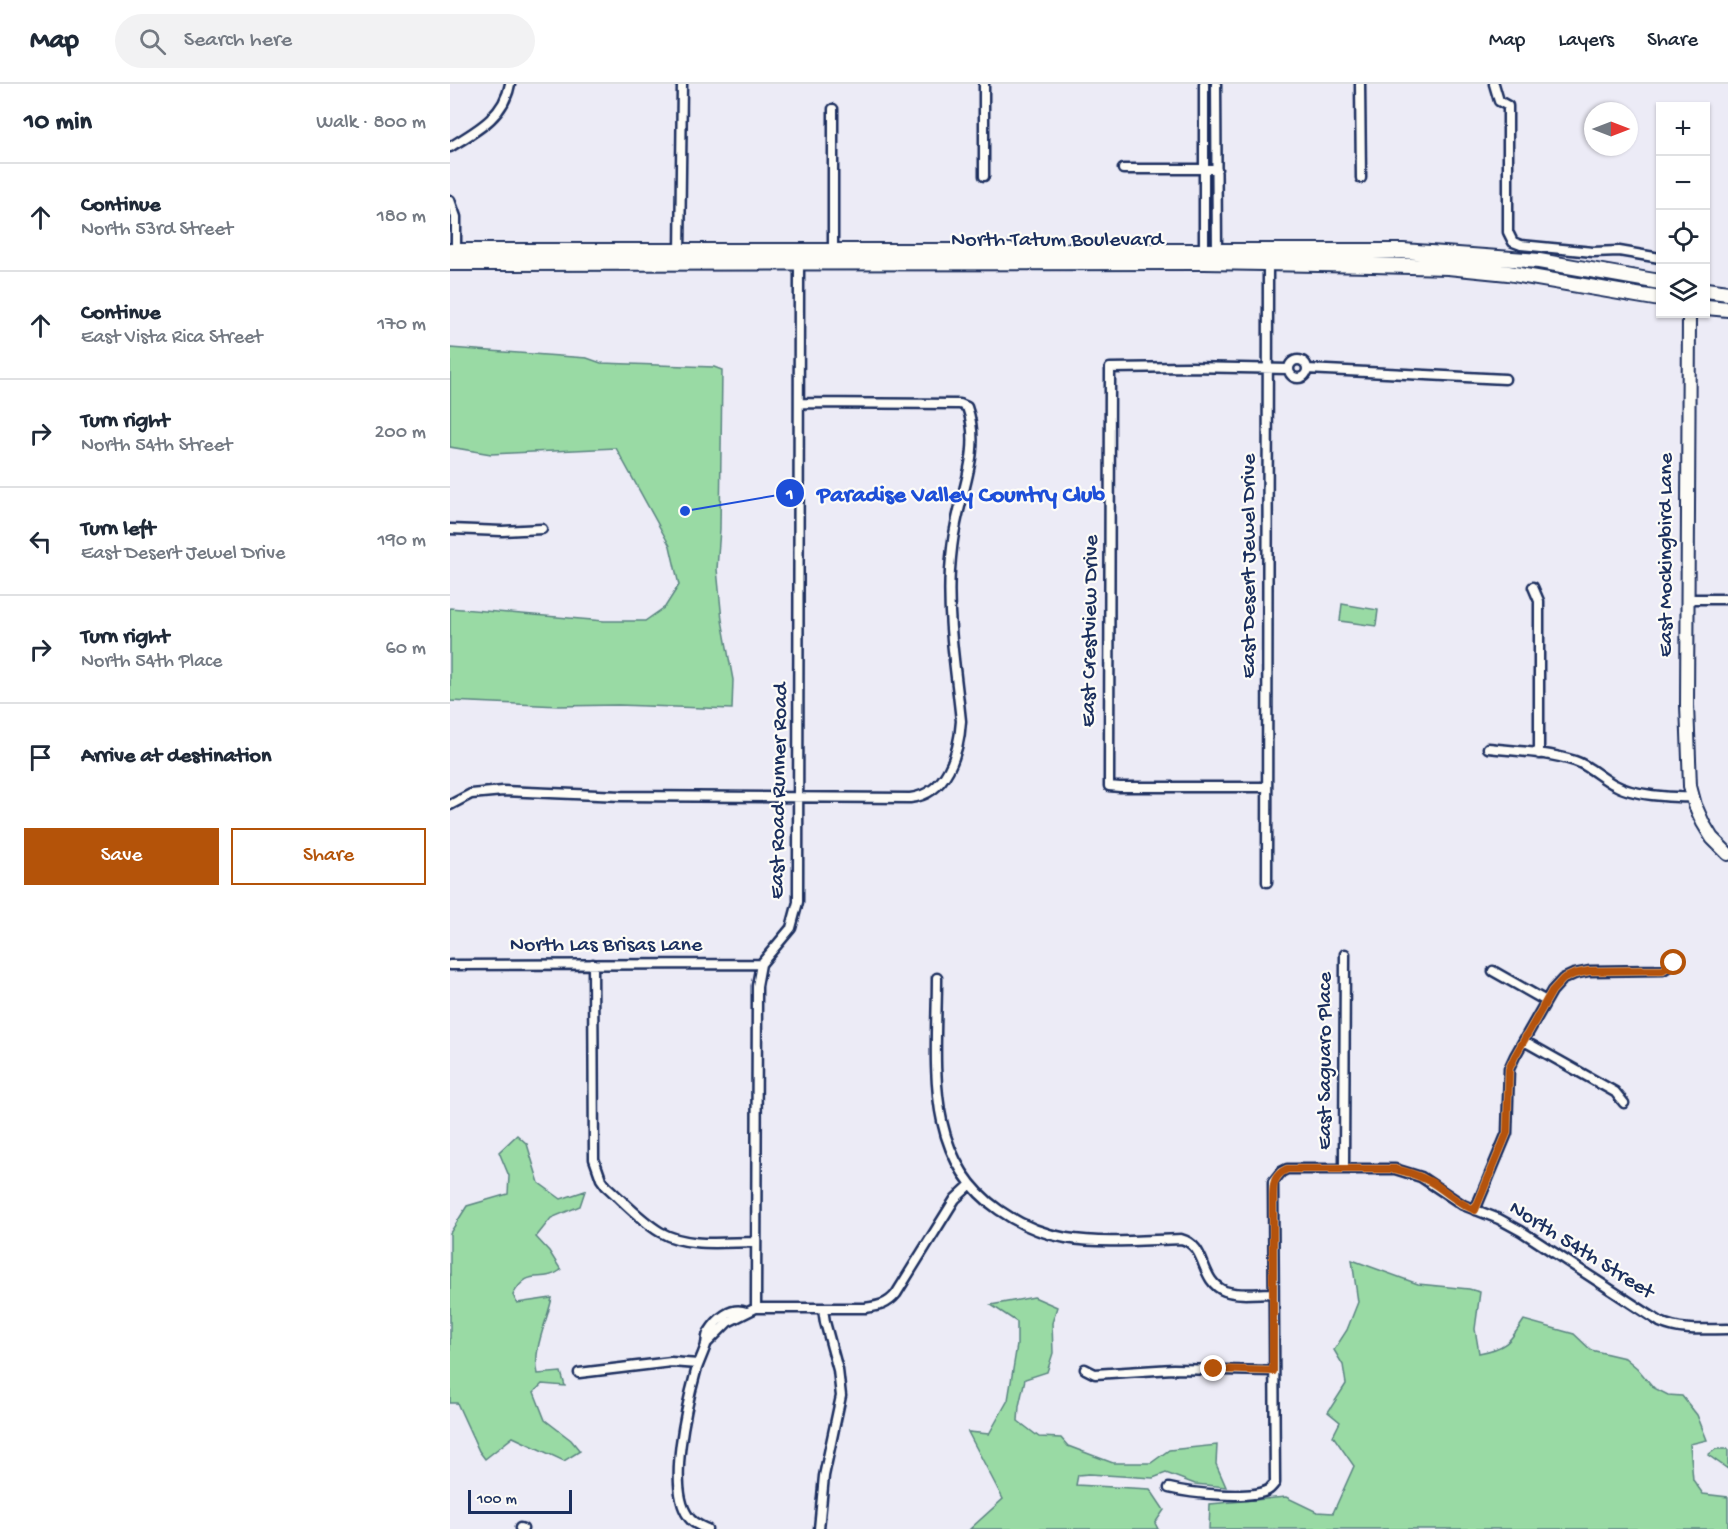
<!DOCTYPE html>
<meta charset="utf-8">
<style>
:root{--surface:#fff;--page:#f2f2f3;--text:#1f2937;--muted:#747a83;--line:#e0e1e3;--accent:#b45309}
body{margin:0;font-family:"Gochi Hand",sans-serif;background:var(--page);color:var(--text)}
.controls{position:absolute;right:18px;top:18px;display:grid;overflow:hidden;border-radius:0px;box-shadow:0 2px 4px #0004}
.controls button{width:54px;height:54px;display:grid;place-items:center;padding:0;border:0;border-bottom:2px solid var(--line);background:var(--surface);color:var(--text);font:30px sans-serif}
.compass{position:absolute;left:1134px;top:18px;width:54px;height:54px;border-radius:50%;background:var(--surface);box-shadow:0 2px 4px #0004;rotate:90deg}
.scale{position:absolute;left:18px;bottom:15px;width:104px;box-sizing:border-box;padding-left:6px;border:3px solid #1b2f5e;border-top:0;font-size:16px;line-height:21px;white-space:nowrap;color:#1b2f5e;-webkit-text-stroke:4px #fdfcf7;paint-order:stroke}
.stop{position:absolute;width:18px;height:18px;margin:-14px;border:4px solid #b45309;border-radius:50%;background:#fff}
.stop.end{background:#b45309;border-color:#fff;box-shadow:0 2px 6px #0008}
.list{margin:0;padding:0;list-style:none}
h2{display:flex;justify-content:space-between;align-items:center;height:78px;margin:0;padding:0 24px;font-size:26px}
h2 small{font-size:20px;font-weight:400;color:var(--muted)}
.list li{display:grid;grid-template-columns:39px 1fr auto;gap:18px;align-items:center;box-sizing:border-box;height:108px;padding:0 24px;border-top:2px solid var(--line)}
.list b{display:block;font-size:22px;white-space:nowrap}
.list p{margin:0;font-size:20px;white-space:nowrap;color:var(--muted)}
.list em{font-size:20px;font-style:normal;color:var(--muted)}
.actions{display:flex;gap:12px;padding:18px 24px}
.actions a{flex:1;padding:14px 0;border:2px solid var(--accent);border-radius:0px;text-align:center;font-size:21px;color:var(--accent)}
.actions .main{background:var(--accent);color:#fff}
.icon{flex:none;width:33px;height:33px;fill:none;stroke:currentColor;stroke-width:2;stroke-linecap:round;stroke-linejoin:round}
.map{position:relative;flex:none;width:1278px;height:1445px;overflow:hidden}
header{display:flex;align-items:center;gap:36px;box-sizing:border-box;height:84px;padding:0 30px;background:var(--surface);border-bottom:2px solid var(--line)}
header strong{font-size:28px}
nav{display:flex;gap:33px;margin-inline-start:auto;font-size:21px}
.search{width:420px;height:54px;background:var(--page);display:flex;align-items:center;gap:15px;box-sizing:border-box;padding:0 21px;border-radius:33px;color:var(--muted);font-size:22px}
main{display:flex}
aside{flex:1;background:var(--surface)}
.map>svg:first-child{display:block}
</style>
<header>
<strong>Map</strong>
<div class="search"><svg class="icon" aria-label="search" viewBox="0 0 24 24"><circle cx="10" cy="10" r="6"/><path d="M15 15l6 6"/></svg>Search here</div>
<nav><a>Map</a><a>Layers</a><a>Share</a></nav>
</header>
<main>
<aside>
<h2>10 min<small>Walk · 800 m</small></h2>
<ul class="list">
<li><svg class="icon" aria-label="ahead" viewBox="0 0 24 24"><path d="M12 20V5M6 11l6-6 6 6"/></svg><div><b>Continue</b><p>North 53rd Street</p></div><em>180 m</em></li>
<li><svg class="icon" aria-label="ahead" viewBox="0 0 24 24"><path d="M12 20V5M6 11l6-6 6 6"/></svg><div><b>Continue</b><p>East Vista Rica Street</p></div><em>170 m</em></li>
<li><svg class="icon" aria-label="right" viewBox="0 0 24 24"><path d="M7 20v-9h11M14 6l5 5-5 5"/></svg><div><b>Turn right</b><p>North 54th Street</p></div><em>200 m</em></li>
<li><svg class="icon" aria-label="left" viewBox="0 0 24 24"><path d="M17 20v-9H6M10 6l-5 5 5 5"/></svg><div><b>Turn left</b><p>East Desert Jewel Drive</p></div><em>190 m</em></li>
<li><svg class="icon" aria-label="right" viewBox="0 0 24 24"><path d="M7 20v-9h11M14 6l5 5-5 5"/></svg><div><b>Turn right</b><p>North 54th Place</p></div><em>60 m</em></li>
<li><svg class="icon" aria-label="arrive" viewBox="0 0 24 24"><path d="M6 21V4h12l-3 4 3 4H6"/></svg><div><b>Arrive at destination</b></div></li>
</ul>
<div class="actions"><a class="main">Save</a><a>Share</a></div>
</aside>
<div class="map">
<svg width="1278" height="1445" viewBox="0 0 1278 1445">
<rect width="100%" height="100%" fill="#ecebf6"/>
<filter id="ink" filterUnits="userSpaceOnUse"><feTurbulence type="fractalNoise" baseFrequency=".0167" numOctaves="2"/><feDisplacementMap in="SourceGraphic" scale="12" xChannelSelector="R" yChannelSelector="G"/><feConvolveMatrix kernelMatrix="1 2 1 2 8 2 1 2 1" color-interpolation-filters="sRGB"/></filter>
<g filter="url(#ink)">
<path fill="#99daa4" stroke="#5a8481" stroke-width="1.5" d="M0 264 137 274 151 279 264 283 272 286 270 445 267 485 272 536 283 596 282 625 168 621 109 622 0 617V524L154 537H195L215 523 229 501 220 462 166 364 41 370 0 363Z
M892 520 928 526 926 542 890 537Z
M67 1051 77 1060 89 1099 111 1115 135 1107 130 1122 101 1134 86 1153 99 1167 111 1186C90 1201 79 1181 63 1211L67 1219 102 1214C97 1238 82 1266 88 1290L111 1288 115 1302 92 1300 84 1308 95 1336 121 1356 130 1367 114 1377 63 1353 35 1375 29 1367 7 1319H0V1149L17 1122 58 1110 59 1092 49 1068Z
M902 1176 968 1200 1019 1205 1030 1208 1025 1245 1029 1269C1056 1264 1059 1259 1074 1236L1124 1250 1141 1266 1175 1274 1187 1284 1204 1304 1218 1311 1232 1312 1247 1331 1257 1356 1240 1360 1243 1396 1253 1410 1278 1413V1445H759L760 1420 836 1413 867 1428 883 1429 904 1382 883 1352 890 1338 878 1328 896 1300 893 1281 884 1266 897 1246 908 1218Z
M584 1213 607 1223 602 1239 603 1269 597 1288 575 1295 569 1322 568 1337 589 1353 611 1354 618 1362 663 1379H701L719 1366 767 1361 766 1380 776 1403 745 1400 716 1389 703 1394 639 1390 628 1391 626 1401 700 1405 714 1426 705 1439 708 1445H520L553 1415 518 1348 539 1350 558 1316 567 1261V1238L541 1221Z
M1266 1365H1278V1385L1258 1371Z"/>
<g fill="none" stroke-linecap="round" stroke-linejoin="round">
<g stroke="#1b2f5e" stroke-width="13">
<path id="street" d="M534 0V92
M766 0 767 171
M910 0 911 94
M1044 0 1049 17 1058 22V148L1063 158 1071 161 1143 168 1169 167 1210 174
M0 63C26 47 54 33 60 0
M673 85H767
M0 116 6 133V169
M383 169V25
M230 171 232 0
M754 171V0
M839 285a9 9 0 1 1 18 0a9 9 0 1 1-18 0Z
M857 285 1055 295
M0 445 52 447 92 445
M1083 503 1089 517V670
M1239 515H1278
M1038 664C1067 667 1097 668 1125 677 1140 682 1151 694 1165 701 1182 711 1222 714 1242 713
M817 703H670L659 702 660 284 738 283 839 285
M0 721 21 710 53 707 171 712 460 714C497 710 509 669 511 637 506 587 497 536 500 486 501 472 502 458 505 445 512 404 532 365 517 323L510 320 349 319
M817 798 818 177
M143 880 144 1075 151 1095 156 1102C173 1117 190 1136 210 1148 238 1164 275 1158 306 1158
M0 881 311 880
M1043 887 1096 917
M487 894C487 976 472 1073 549 1126 569 1140 593 1150 616 1154 653 1160 694 1156 731 1155 758 1162 749 1197 775 1207 789 1212 808 1209 822 1209
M1074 957 1165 1008 1174 1019
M894 1084 895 870
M1025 1126 1057 1049 1059 985 1065 972 1102 907 1113 895 1124 890 1139 887 1213 886 1224 879
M306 1224 307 902 311 880 341 844 348 818 349 175
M256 1260 278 1238 306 1224H415C428 1222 437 1221 446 1210L505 1115 520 1101
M635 1285 645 1290 723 1285 823 1287
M129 1289 221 1278 248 1280
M719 1404C739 1409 800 1416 818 1406 820 1405 823 1401 825 1399L823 1098 831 1088 837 1085H945L971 1093 1013 1121 1049 1135 1071 1147 1210 1238C1232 1248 1255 1245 1278 1245
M70 1444 73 1445
M257 1445C250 1442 242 1439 238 1432 217 1403 237 1320 246 1287 249 1278 253 1270 256 1261 257 1256 256 1252 259 1248 267 1235 281 1222 296 1228
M369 1445 374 1392 391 1312 388 1286 375 1238 373 1225"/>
</g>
<g stroke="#1b2f5e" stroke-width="16">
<path id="secondary" d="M1239 230 1237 621 1240 702 1245 721 1253 739 1262 754 1278 770"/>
</g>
<g stroke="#1b2f5e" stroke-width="18">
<path id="primary" d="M0 167H953L1089 177 1210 198
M0 179 754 178 923 181 998 183 1058 189 1210 215
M1256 206 1278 209
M1256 223 1278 225"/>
</g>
<use href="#street" stroke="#fdfcf7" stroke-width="8"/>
<use href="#secondary" stroke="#fdfcf7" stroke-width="12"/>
<use href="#primary" stroke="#fdfcf7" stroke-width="14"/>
</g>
</g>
<g fill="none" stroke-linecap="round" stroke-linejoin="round" filter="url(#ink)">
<path stroke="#b45309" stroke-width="8" d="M764 1285 823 1287V1113C823 1100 824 1091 837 1085H945C958 1088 970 1092 981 1098 998 1108 1005 1118 1025 1126L1057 1049 1059 985 1065 972 1102 907 1113 895 1124 890 1139 887 1213 886 1224 879"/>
</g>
<g text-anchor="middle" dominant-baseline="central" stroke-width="4.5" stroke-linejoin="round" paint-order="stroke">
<g font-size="22" fill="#1b2f5e" stroke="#fdfcf7">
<text x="607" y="157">North Tatum Boulevard</text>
<text transform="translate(1217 471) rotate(-90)">East Mockingbird Lane</text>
<text transform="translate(800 482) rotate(-90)">East Desert Jewel Drive</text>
<text transform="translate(641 547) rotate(-89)">East Crestview Drive</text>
<text transform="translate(330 707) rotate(-89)">East Road Runner Road</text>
<text x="156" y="862">North Las Brisas Lane</text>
<text transform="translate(876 977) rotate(-90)">East Saguaro Place</text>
<text transform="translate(1131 1167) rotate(32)">North 54th Street</text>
</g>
</g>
<path fill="none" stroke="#1d4ed8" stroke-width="2" d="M235 427L340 409"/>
<g fill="#1d4ed8" stroke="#fdfcf7" stroke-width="2">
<circle cx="235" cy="427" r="6"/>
<circle cx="340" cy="409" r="15"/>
</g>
<g font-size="18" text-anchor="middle" font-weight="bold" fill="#fff">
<text x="340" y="415">1</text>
</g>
<g font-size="24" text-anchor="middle" font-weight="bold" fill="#1d4ed8" stroke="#fdfcf7" stroke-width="4.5" stroke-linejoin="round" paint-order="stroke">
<text x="511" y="417">Paradise Valley Country Club</text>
</g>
</svg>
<div class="controls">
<button>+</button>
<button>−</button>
<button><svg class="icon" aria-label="locate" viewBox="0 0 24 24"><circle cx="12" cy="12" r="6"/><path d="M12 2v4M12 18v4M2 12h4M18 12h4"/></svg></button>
<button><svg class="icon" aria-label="layers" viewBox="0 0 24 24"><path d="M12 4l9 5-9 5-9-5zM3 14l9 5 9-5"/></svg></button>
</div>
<svg class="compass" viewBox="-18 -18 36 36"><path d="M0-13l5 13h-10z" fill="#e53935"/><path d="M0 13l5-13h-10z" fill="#747a83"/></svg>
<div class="scale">100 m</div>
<div class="stop" style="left:1224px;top:879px"></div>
<div class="stop end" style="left:764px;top:1285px"></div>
</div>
</main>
